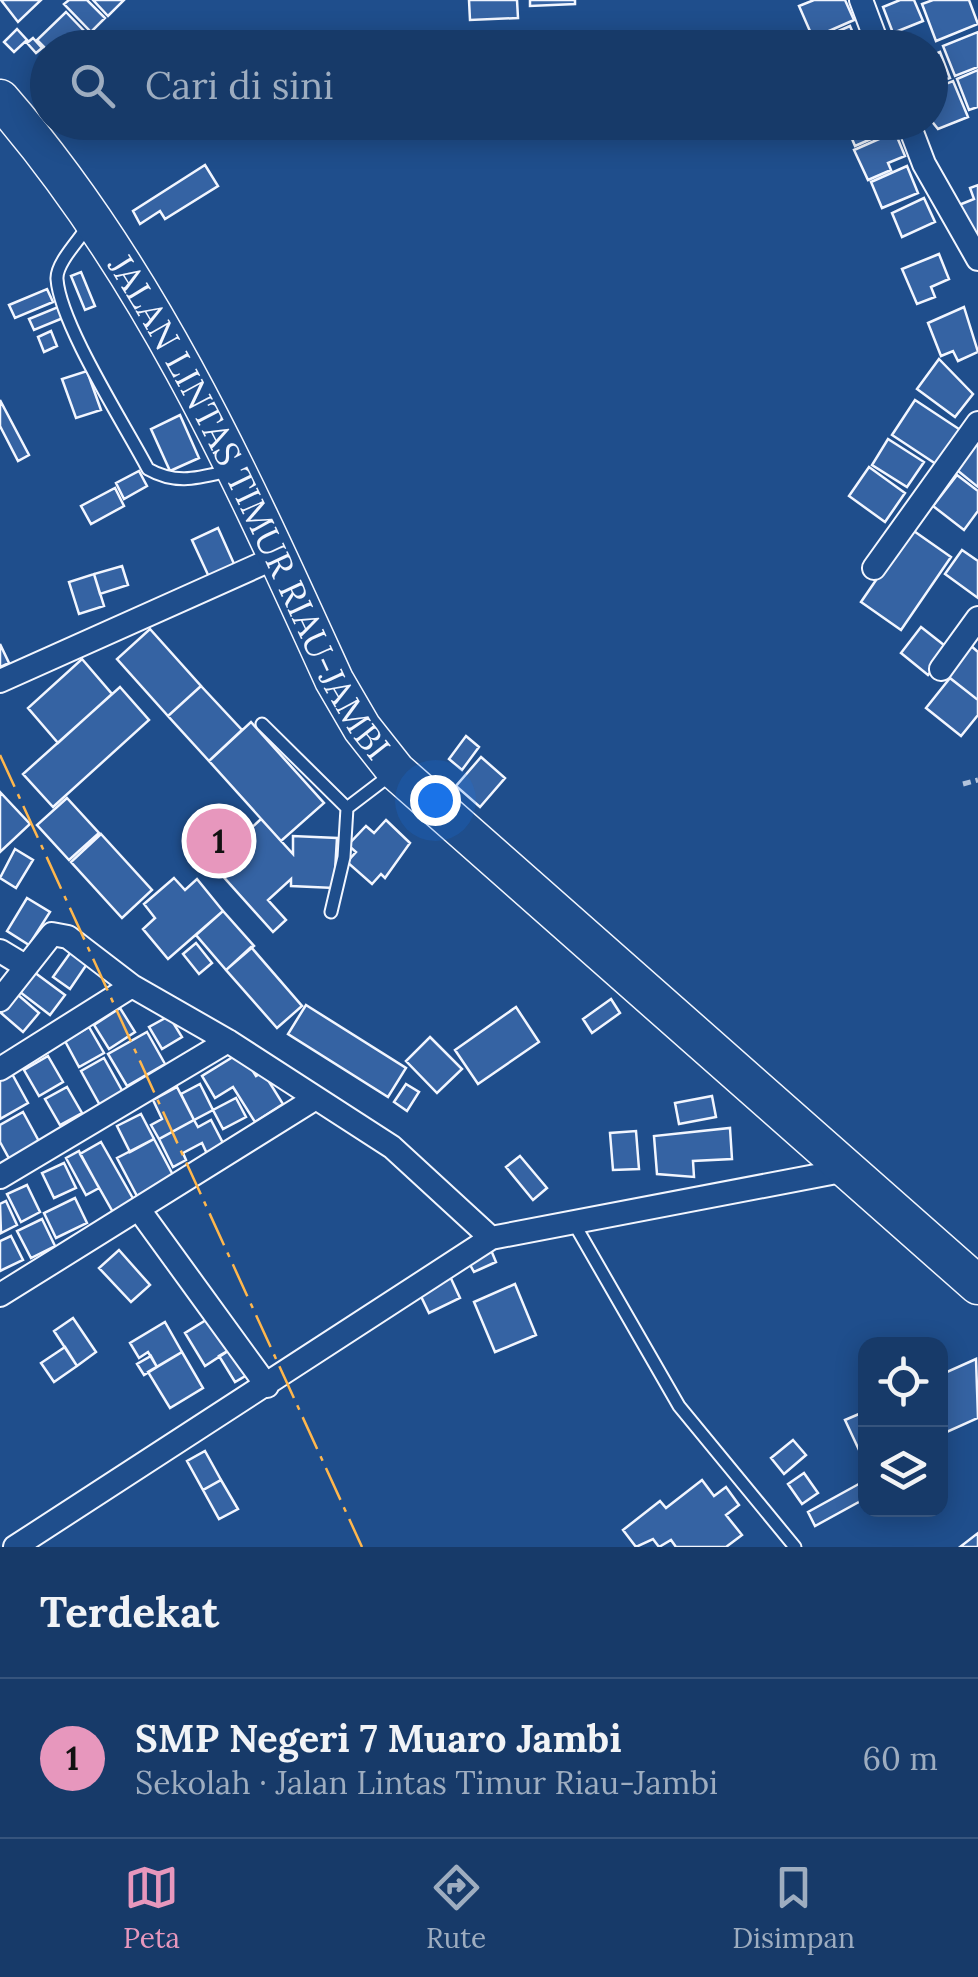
<!DOCTYPE html>
<html lang="id">
<meta charset="utf-8">
<style>
:root{--surface:#173a69;--page:#244571;--text:#f1f3f6;--muted:#9eadc0;--line:#36547d;--accent:#e797bd}
body{margin:0;font-family:Lora,serif;background:var(--page);color:var(--text)}
.controls{position:absolute;right:30px;bottom:30px;display:grid;overflow:hidden;border-radius:20px;box-shadow:0 5px 25px #0003}
.controls button{width:90px;height:90px;display:grid;place-items:center;padding:0;border:0;border-bottom:2px solid var(--line);background:var(--surface);color:var(--text);font:50px sans-serif}
.you{position:absolute;left:435px;top:800px;width:35px;height:35px;margin:-25px;border:8px solid #fff;border-radius:50%;background:#1a73e8;box-shadow:0 0 0 15px #1a73e833}
.badge{display:grid;place-items:center;width:65px;height:65px;border-radius:50%;background:var(--accent);color:#111;font-size:32px;font-weight:700}
.pin{position:absolute;translate:-50% -50%;border:5px solid #fff;box-shadow:0 2px 10px #0006}
.list{margin:0;padding:0;list-style:none}
h2{display:flex;justify-content:space-between;align-items:center;height:130px;margin:0;padding:0 40px;font-size:42px}
h2 small{font-size:32px;font-weight:400;color:var(--muted)}
.list li{display:grid;grid-template-columns:65px 1fr auto;gap:30px;align-items:center;box-sizing:border-box;height:160px;padding:0 40px;border-top:2px solid var(--line)}
.list b{display:block;font-size:38px;white-space:nowrap}
.list p{margin:0;font-size:32px;white-space:nowrap;color:var(--muted)}
.list em{font-size:32px;font-style:normal;color:var(--muted)}
.icon{flex:none;width:55px;height:55px;fill:none;stroke:currentColor;stroke-width:2;stroke-linecap:round;stroke-linejoin:round}
.map{position:relative;flex:none;width:978px;height:1547px;overflow:hidden}
.search{position:absolute;background:var(--surface);box-shadow:0 5px 25px #0003;left:30px;right:30px;top:30px;height:110px;display:flex;align-items:center;gap:25px;box-sizing:border-box;padding:0 35px;border-radius:55px;color:var(--muted);font-size:38px}
.sheet{height:290px;background:var(--surface)}
nav{display:flex;justify-content:space-around;align-items:center;box-sizing:border-box;height:140px;border-top:2px solid var(--line);background:var(--surface);font-size:28px;color:var(--muted)}
nav a{display:grid;justify-items:center;gap:5px}
nav .on{color:var(--accent)}
.map>svg:first-child{display:block}
</style>
<div class="map">
<svg width="978" height="1547" viewBox="0 0 978 1547">
<rect width="100%" height="100%" fill="#1f4e8c"/>
<path fill="#3563a3" stroke="#f2f6ff" stroke-width="2.5" d="M1 0H41L18 22Z
M69 0H87L105 18 91 32 64 4Z
M93 0H124L108 16Z
M469 0H517L518 18 470 20Z
M530 0H575V4L530 6Z
M814 0H845L854 20 813 38 799 6Z
M900 0H914L923 21 893 33 883 7Z
M933 0H969L978 24 936 41 922 4Z
M66 12 87 34 72 48H48V51L37 40Z
M850 26 859 47 832 48 827 36Z
M17 29 27 40 14 52 4 42Z
M978 32V67L955 76 943 46Z
M33 38 42 48 36 53 27 43Z
M940 52 950 78 930 85V56Z
M978 70V107L969 110 957 79Z
M953 81 968 117 938 129 930 119V90Z
M845 122H891L894 129 855 146Z
M895 132 905 156 888 163 891 170 868 180 854 150Z
M205 165 218 186 165 219 160 211 140 224 133 211Z
M907 166 918 193 882 208 871 182Z
M978 185V241L959 205 974 199 970 188Z
M924 198 935 222 902 237 892 213Z
M939 254 949 279 931 287 935 297 917 304 902 269Z
M81 272 95 306 85 310 71 276Z
M47 289 53 302 15 318 9 305Z
M58 307 63 318 34 330 29 319Z
M964 307 978 352 958 361 953 351 941 356 928 323Z
M51 331 57 346 44 352 38 337Z
M939 359 973 394 955 417 917 389Z
M87 371 101 410 76 418 62 379Z
M0 400 29 455 18 461 0 426Z
M915 400 962 431 939 466 892 435Z
M180 415 199 458 170 471 151 429Z
M888 439 924 462 907 487 872 465Z
M973 440 978 444V487L952 466Z
M869 467 905 493 885 522 849 496Z
M139 471 147 486 124 499 116 483Z
M957 475 978 491V511L964 530 933 506Z
M115 488 124 506 91 524 81 506Z
M218 528 235 566 209 577 192 540Z
M911 529 951 557 901 630 861 602Z
M962 550 978 561V598L945 574Z
M122 566 128 585 100 594 94 574Z
M94 574 104 606 79 614 69 582Z
M921 627 949 649 928 675 901 653Z
M150 629 201 686 168 716 117 659Z
M0 644 9 663 0 667Z
M970 645 978 652V700L946 675Z
M82 659 112 694 58 743 28 708Z
M950 678 978 700V715L961 736 926 708Z
M201 686 242 730 209 761 168 716Z
M120 687 149 720 53 807 23 774Z
M251 722 324 803 281 841 209 761Z
M466 736 479 747 462 770 449 759Z
M481 757 505 778 480 807 456 786Z
M0 792 30 824 0 852Z
M67 798 99 833 69 860 37 825Z
M261 819 293 854V836L337 838 334 888 291 886V879L268 900 286 920 273 932 212 864Z
M386 820 410 843 385 878 381 874 372 884 347 862 356 852 348 845 366 826 374 833Z
M101 834 152 890 122 918 71 862Z
M15 849 33 860 16 888 0 878Z
M174 878 185 890 197 879 223 911 168 959 143 929 155 918 144 904Z
M27 898 50 912 29 945 7 931Z
M223 911 254 946 226 970 196 935Z
M196 943 212 963 199 974 183 954Z
M251 947 302 1006 277 1028 226 970Z
M73 949 89 961 70 989 53 977Z
M34 972 65 995 50 1015 20 992Z
M17 994 39 1013 23 1032 1 1013Z
M611 999 620 1013 592 1033 583 1019Z
M306 1005 406 1068 388 1097 288 1034Z
M516 1007 539 1042 478 1084 455 1050Z
M120 1008 135 1032 109 1049 94 1025Z
M169 1016 182 1037 162 1049 149 1027Z
M89 1027 104 1053 79 1067 65 1041Z
M147 1032 165 1064 127 1086 108 1054Z
M430 1037 462 1069 437 1093 406 1061Z
M241 1052 256 1076 263 1072 283 1104 255 1122 233 1087 215 1098 202 1076Z
M48 1056 63 1082 39 1096 24 1070Z
M104 1058 124 1094 101 1107 81 1071Z
M11 1072 28 1103 0 1119V1078Z
M200 1084 213 1110 194 1120 181 1094Z
M406 1084 419 1092 407 1111 394 1102Z
M67 1087 82 1113 60 1125 45 1099Z
M177 1087 194 1120 159 1139 151 1125 162 1119 153 1100Z
M712 1096 716 1117 679 1124 675 1103Z
M236 1098 246 1117 223 1129 213 1110Z
M23 1112 41 1145 11 1162 0 1142V1125Z
M141 1114 154 1139 130 1152 117 1126Z
M194 1120 198 1127 211 1120 225 1147 208 1156 202 1143 183 1153 186 1160 173 1167 159 1139Z
M730 1128 732 1159 693 1161 694 1177 657 1174 654 1136Z
M636 1131 639 1169 613 1170 610 1133Z
M154 1139 174 1177 137 1196 117 1158Z
M101 1142 135 1202 114 1214 80 1154Z
M79 1151 99 1188 86 1195 66 1158Z
M520 1156 547 1188 533 1200 506 1167Z
M64 1163 76 1188 54 1198 42 1173Z
M27 1185 40 1212 21 1222 7 1194Z
M75 1198 87 1223 56 1238 44 1213Z
M6 1201 17 1225 1 1233 0 1204Z
M42 1219 55 1246 31 1258 17 1231Z
M11 1236 23 1260 0 1271V1241Z
M119 1250 150 1285 131 1302 99 1268Z
M491 1250 496 1262 474 1272 468 1261Z
M448 1272 460 1298 429 1313 417 1288Z
M515 1284 536 1335 495 1352 474 1302Z
M211 1317 231 1349 205 1366 185 1333Z
M73 1318 96 1352 77 1366 54 1331Z
M165 1322 182 1352 157 1367 148 1352 139 1358 130 1343Z
M65 1347 77 1366 54 1382 41 1363Z
M231 1349 247 1375 235 1382 219 1356Z
M182 1352 203 1388 170 1408 148 1372Z
M151 1356 157 1367 144 1375 137 1364Z
M976 1359 978 1418 940 1435V1375Z
M866 1411V1465L845 1420Z
M793 1440 806 1455 784 1474 771 1458Z
M205 1451 221 1480 203 1490 187 1461Z
M804 1473 818 1493 802 1504 788 1484Z
M221 1480 238 1509 219 1519 203 1490Z
M702 1480 714 1496 726 1487 739 1505 726 1515 742 1535 726 1547H676L671 1540 659 1547 653 1539 636 1547 623 1530 660 1501 666 1508Z
M866 1480V1498L815 1526 808 1512Z
M978 1533V1547H960Z"/>
<g fill="none" stroke-linecap="round" stroke-linejoin="round">
<g stroke="#f2f6ff" stroke-width="15">
<path id="service" d="M88 226C80 239 56 263 57 279 60 324 125 425 148 469 176 485 198 478 228 471
M262 724 347 808 344 857 331 912
M347 808 393 773
M572 1220 679 1406 795 1547"/>
</g>
<g stroke="#f2f6ff" stroke-width="26">
<path id="minor" d="M861 0 879 48
M908 122 924 164 978 259
M874 568 978 423
M941 669 978 618
M0 681 277 557
M0 951 25 966
M0 1000 52 934 68 937 132 986
M0 1069 132 986 228 1041 392 1147 491 1238
M0 1177 228 1041
M140 1211 267 1386
M0 1295 316 1098
M15 1547 491 1238 847 1170"/>
</g>
<g stroke="#f2f6ff" stroke-width="41">
<g id="trunk">
<path id="s1" d="M0 99C149 270 241 476 334 680L362 728 396 771 978 1285"/>
</g>
</g>
<path stroke="#b3c4dc" stroke-width="5" stroke-dasharray="8 5" stroke-linecap="butt" d="M963 784 978 780"/>
<use href="#service" stroke="#1f4e8c" stroke-width="11"/>
<use href="#minor" stroke="#1f4e8c" stroke-width="22"/>
<use href="#trunk" stroke="#1f4e8c" stroke-width="38"/>
<path stroke="#ffb74d" stroke-width="2.5" stroke-dasharray="35 8 5 8" stroke-linecap="butt" d="M0 755 362 1547"/>
</g>
<g text-anchor="middle" dominant-baseline="central" stroke-width="8" stroke-linejoin="round" paint-order="stroke">
<g font-size="35" fill="#f2f6ff" stroke="#1f4e8c">
<text stroke="none"><textPath href="#s1" startOffset="480">JALAN LINTAS TIMUR RIAU-JAMBI</textPath></text>
</g>
</g>
</svg>
<div class="controls">
<button><svg class="icon" aria-label="locate" viewBox="0 0 24 24"><circle cx="12" cy="12" r="6"/><path d="M12 2v4M12 18v4M2 12h4M18 12h4"/></svg></button>
<button><svg class="icon" aria-label="layers" viewBox="0 0 24 24"><path d="M12 4l9 5-9 5-9-5zM3 14l9 5 9-5"/></svg></button>
</div>
<div class="you"></div>
<div class="pin badge" style="left:219px;top:841px">1</div>
<div class="search"><svg class="icon" aria-label="search" viewBox="0 0 24 24"><circle cx="10" cy="10" r="6"/><path d="M15 15l6 6"/></svg>Cari di sini</div>
</div>
<section class="sheet">
<h2>Terdekat<small></small></h2>
<ul class="list">
<li><span class="badge">1</span><div><b>SMP Negeri 7 Muaro Jambi</b><p>Sekolah · Jalan Lintas Timur Riau-Jambi</p></div><em>60 m</em></li>
</ul>
</section>
<nav>
<a class="on"><svg class="icon" aria-label="map" viewBox="0 0 24 24"><path d="M3 6l6-2 6 2 6-2v14l-6 2-6-2-6 2zM9 4v14M15 6v14"/></svg>Peta</a>
<a><svg class="icon" aria-label="directions" viewBox="0 0 24 24"><path d="M12 3l9 9-9 9-9-9zM9 14v-3h6M13 9l2 2-2 2"/></svg>Rute</a>
<a><svg class="icon" aria-label="saved" viewBox="0 0 24 24"><path d="M7 4h10v16l-5-4-5 4z"/></svg>Disimpan</a>
</nav>
